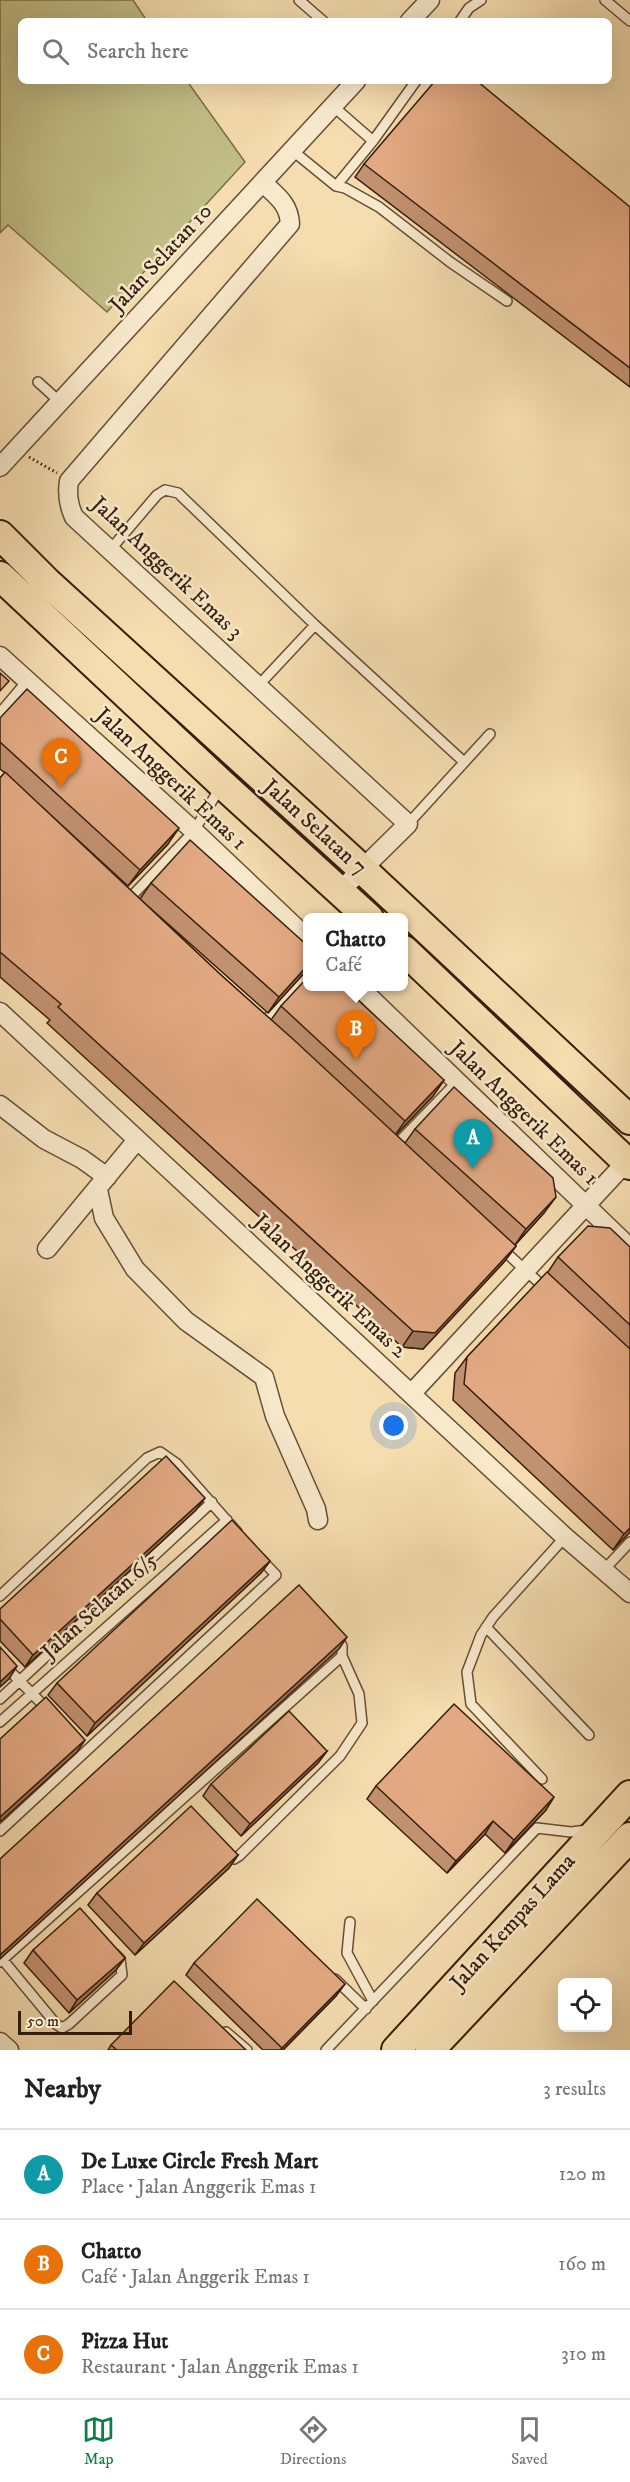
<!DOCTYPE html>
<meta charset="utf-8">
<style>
:root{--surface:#fff;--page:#f6f6f6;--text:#222;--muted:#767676;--line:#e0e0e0;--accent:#0b8043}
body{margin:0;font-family:"IM FELL DW Pica",serif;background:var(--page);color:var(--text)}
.controls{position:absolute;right:18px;bottom:18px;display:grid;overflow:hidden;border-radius:9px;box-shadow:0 6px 24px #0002}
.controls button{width:54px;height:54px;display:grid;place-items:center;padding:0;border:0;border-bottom:2px solid var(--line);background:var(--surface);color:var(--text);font:30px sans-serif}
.scale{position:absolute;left:18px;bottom:15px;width:114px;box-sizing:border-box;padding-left:6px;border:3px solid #361e0c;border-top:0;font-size:16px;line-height:21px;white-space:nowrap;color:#361e0c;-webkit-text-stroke:4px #f8e9cc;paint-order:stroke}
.you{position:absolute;left:394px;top:1426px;width:21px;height:21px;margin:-15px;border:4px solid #fff;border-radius:50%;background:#1a73e8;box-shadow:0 0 0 9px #1a73e833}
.badge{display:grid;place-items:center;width:39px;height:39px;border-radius:50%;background:var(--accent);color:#fff;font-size:20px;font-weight:700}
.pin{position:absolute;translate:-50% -50px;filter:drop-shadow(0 2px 3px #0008)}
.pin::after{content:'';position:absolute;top:32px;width:21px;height:18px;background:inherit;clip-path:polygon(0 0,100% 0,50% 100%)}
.popup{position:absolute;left:303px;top:913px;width:105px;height:78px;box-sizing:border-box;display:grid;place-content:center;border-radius:9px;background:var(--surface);filter:drop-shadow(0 2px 4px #0005);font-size:20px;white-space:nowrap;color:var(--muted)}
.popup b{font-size:22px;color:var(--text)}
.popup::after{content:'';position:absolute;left:50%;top:100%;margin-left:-12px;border:12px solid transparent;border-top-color:var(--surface)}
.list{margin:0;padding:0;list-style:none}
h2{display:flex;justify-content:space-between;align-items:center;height:78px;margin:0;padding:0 24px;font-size:26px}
h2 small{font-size:20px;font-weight:400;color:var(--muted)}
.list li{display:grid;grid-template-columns:39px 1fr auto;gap:18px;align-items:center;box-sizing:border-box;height:90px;padding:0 24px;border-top:2px solid var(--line)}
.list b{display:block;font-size:22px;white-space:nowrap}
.list p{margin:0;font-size:20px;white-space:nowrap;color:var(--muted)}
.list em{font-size:20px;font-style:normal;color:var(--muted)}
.icon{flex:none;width:33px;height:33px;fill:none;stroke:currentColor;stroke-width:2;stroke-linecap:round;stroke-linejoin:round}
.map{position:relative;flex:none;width:630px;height:2050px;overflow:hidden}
.search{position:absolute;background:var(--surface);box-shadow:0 6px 24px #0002;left:18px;right:18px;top:18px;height:66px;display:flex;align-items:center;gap:15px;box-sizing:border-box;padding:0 21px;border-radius:9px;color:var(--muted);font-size:22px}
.sheet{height:348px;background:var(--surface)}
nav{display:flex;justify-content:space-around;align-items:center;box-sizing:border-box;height:84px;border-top:2px solid var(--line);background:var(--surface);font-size:16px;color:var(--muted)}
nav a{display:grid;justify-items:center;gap:3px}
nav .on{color:var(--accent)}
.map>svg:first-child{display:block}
</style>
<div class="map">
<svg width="630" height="2050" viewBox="0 0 630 2050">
<rect width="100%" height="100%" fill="#f5ddb0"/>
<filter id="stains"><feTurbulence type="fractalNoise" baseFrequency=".00333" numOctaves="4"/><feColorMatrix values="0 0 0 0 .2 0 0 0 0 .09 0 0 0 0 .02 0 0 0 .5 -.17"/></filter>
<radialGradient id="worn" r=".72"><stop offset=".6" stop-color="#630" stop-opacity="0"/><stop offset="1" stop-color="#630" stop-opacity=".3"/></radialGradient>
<path fill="#c2bf87" stroke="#7c6e4a" stroke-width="1.5" d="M0 0H133L147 21H21V81H187L245 162 107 312 8 225 0 233Z"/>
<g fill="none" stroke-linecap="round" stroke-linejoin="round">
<g stroke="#664e35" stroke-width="12">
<path id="lane" d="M299 0 323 21
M605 0 630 21
M460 21 469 8 481 0
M334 107 373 141
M293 151 336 186 345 188 379 207 450 262 507 301
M336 186 373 141 416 81
M38 382 60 402
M110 550 157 495 165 490 178 493 315 625 464 762
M258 686 315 625
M0 713 28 680
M408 824 490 734
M128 900 194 831 221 786
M261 1025 308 976
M394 1147 458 1081
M501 1248 546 1289
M603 1571 630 1542
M0 1596 147 1458 160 1452 177 1464 237 1532
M486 1627 589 1735
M0 1661 49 1711
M0 1699 212 1502
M0 1722 227 1520
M542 1779 471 1704 467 1672 481 1635 493 1617 565 1537
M0 1831 276 1575 260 1558
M228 1854 234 1859 239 1856 340 1756 362 1723 359 1694 342 1656
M350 1922 347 1953 373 2001
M3 1960 56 2024 62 2028 69 2024 122 1975 120 1959 115 1954
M0 1962 342 1656V1646L337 1636
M335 1979 366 2009
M226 2032 247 2050
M326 2050 537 1828 571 1832 587 1830"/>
</g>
<g stroke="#664e35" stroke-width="21">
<path id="street" d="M410 21 430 0
M263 183C277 196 289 204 290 224L69 481C67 494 68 504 74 517L408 824 341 890
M0 467 356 81
M0 656 194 831 308 939
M358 986 630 1248
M0 1012 565 1537 630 1593
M0 1105 44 1139 82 1159 107 1177
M98 1190 104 1218 135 1269 186 1321 264 1377 275 1416 316 1509 318 1520
M47 1249 137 1140
M411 1394 626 1162
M0 2042 9 2050"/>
</g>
<g stroke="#361e0c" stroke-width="32">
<path id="primary" d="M0 535 46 581 362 869 630 1120
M0 576 222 784 369 918
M404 950 630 1165
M396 2050 630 1795
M430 2050 630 1837"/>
</g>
<path stroke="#361e0c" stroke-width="3" stroke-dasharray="1.5 3" stroke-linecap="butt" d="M29 457 57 473"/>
<use href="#lane" stroke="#f8e9cc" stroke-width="9"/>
<use href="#street" stroke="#f8e9cc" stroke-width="18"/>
<use href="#primary" stroke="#f5ddb0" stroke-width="28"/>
</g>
<path fill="#c29170" stroke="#361e0c" stroke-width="1.5" d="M364 164 630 207V387L355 177Z
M0 718 168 844 128 886 42 807 221 975 271 1020 281 1006 444 1080 433 1096 396 1135 405 1143 415 1129 544 1213 515 1245 516 1246 504 1262 423 1349 402 1347 47 1023 50 1020 0 977V778L5 773 0 769Z
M151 883 306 971 268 1013 140 899Z
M630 1247V1532L613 1550 453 1400 455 1373 467 1357 548 1272 558 1257Z
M196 1510 25 1667 0 1641V1609Z
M270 1561 261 1573 87 1736 48 1695 57 1683Z
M327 1751 318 1763 241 1836 203 1796 211 1784Z
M376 1786 546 1810 505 1853 485 1834 447 1873 367 1799Z
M238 1855 229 1868 135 1955 88 1905 97 1893Z
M33 1950 125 1958 116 1970 69 2013 24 1963Z
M194 1963 336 1996 283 2050H263L186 1975Z
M111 2045 246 2050H108Z"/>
<path fill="#9e765b" stroke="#361e0c" stroke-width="1.5" d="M179 828 168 844 128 886 140 870Z
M308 965V968L306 971 268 1013 279 997Z
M444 1080 433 1096 393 1138 405 1121Z
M556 1197 544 1213 515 1245 526 1229Z
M516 1246 504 1262 423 1349 402 1347 413 1331Z
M205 1498 196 1510 25 1667 33 1655Z
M630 1528V1532L613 1550 624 1534Z
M270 1561 261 1573 87 1736 95 1723Z
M347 1637 339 1649 0 1959V1955Z
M17 1666 9 1679 0 1687V1682Z
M85 1740 77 1752 0 1822V1817Z
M327 1751 318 1763 241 1836 250 1824Z
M554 1797 546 1810 505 1853 514 1840Z
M493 1821 485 1834 447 1873 456 1861Z
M238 1855 229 1868 135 1955 144 1943Z
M125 1958 116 1970 69 2013 77 2000Z
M345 1984 336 1996 283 2050H280Z"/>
<path fill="#e2a982" stroke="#361e0c" stroke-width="1.5" d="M435 81H477L630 207V368L364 164Z
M0 673 9 681 0 691Z
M27 689 179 828 140 870 0 742V718Z
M5 772 221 975 294 1040 516 1246 435 1333 413 1331 58 1007 61 1004 0 952V778Z
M190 840 308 946V965L279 997 151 883Z
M308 977V987H344L444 1080 405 1121 281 1006Z
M454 1087 553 1178 556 1197 526 1229 415 1129Z
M588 1226 610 1228 630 1247V1325L558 1257Z
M547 1272 630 1349V1528L624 1534 464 1384 467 1357Z
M166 1456 205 1498 33 1655 0 1619V1609Z
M232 1520 270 1561 95 1723 57 1683Z
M299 1585 347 1637 0 1955V1859Z
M0 1647 17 1666 0 1682Z
M46 1697 85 1740 0 1817V1739Z
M454 1704 554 1797 514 1840 493 1821 456 1861 376 1786Z
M289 1711 327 1751 250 1824 211 1784Z
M191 1806 238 1855 144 1943 97 1893Z
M257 1899 345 1984 282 2048 194 1963Z
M80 1908 125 1958 77 2000 33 1950Z
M174 1981 246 2050H117L111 2045Z"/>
<g text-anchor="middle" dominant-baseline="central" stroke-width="5" stroke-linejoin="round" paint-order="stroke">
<g font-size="22" fill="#361e0c" stroke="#f8e9cc">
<text transform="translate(161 258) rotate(-47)">Jalan Selatan 10</text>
<text transform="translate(167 568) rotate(43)">Jalan Anggerik Emas 3</text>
<text transform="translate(171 779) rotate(43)">Jalan Anggerik Emas 1</text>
<text transform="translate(315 827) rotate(42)">Jalan Selatan 7</text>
<text transform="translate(524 1113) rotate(44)">Jalan Anggerik Emas 1</text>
<text transform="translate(330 1286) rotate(43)">Jalan Anggerik Emas 2</text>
<text transform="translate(100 1606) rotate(-42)">Jalan Selatan 6/5</text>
<text transform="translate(513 1922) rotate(-48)">Jalan Kempas Lama</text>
</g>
</g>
<rect width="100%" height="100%" filter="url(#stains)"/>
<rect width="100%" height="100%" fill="url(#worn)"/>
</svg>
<div class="controls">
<button><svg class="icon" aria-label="locate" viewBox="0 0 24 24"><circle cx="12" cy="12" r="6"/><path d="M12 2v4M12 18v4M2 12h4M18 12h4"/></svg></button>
</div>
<div class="scale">50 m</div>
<div class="you"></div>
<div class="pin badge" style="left:473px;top:1169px;background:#0f9aa8">A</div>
<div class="pin badge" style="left:356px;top:1060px;background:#e8710a">B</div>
<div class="popup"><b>Chatto</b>Café</div>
<div class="pin badge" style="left:61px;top:788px;background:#e8710a">C</div>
<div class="search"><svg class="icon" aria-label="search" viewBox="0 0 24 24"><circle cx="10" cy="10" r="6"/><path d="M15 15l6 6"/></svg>Search here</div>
</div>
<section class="sheet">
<h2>Nearby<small>3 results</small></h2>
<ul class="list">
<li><span class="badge" style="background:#0f9aa8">A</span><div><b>De Luxe Circle Fresh Mart</b><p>Place · Jalan Anggerik Emas 1</p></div><em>120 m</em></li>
<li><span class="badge" style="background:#e8710a">B</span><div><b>Chatto</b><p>Café · Jalan Anggerik Emas 1</p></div><em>160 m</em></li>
<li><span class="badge" style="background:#e8710a">C</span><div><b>Pizza Hut</b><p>Restaurant · Jalan Anggerik Emas 1</p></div><em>310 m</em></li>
</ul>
</section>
<nav>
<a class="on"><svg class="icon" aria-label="map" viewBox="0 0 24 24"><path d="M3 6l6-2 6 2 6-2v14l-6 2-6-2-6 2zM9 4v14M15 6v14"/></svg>Map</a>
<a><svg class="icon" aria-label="directions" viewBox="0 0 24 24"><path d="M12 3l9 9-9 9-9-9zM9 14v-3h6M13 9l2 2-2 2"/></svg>Directions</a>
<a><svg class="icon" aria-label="saved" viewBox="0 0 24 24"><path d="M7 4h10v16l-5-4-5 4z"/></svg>Saved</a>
</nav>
